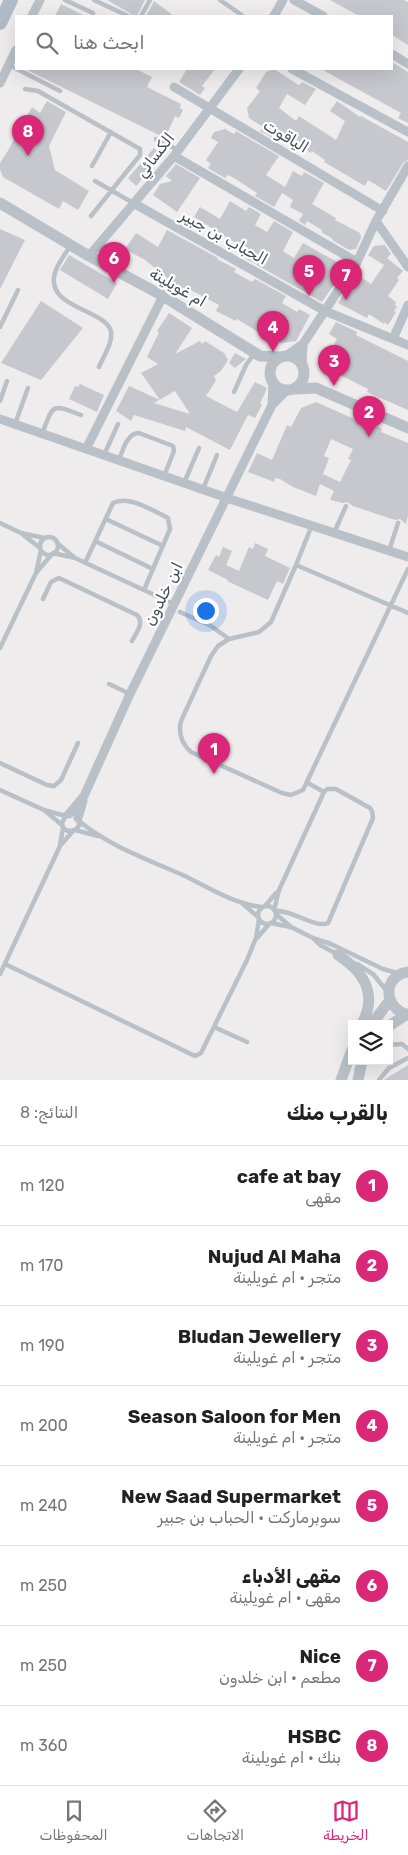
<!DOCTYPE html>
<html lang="ar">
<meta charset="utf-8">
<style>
:root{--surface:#fff;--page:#f2f2f2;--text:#222;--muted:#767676;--line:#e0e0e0;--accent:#db2777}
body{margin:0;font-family:Rubik,Vazirmatn,sans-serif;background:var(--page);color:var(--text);direction:rtl}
.controls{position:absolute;right:15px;bottom:15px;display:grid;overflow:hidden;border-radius:0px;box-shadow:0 5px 20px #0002}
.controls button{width:45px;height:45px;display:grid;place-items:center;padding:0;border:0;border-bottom:1px solid var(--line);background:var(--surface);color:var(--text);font:25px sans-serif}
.you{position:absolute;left:205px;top:610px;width:18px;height:18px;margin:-12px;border:4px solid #fff;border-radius:50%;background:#1a73e8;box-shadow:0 0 0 8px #1a73e833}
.badge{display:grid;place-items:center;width:32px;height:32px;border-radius:50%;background:var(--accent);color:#fff;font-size:16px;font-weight:700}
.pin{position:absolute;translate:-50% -41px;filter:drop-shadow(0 1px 2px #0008)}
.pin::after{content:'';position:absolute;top:26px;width:18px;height:15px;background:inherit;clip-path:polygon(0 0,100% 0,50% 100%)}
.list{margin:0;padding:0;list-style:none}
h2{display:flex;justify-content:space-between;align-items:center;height:65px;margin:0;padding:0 20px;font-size:21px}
h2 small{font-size:16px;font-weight:400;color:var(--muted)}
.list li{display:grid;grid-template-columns:32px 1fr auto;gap:15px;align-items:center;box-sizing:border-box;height:80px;padding:0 20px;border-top:1px solid var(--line)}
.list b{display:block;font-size:19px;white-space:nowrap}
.list p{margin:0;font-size:16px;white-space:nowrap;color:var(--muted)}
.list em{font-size:16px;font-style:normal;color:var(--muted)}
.icon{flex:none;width:28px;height:28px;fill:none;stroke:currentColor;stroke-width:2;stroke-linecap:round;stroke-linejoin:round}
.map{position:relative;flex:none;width:408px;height:1080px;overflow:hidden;direction:ltr}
.search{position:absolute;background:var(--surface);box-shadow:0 5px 20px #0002;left:15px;right:15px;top:15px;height:55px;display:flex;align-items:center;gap:12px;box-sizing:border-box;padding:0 18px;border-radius:0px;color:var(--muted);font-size:19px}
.sheet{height:705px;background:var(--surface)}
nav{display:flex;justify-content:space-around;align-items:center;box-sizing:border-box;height:70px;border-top:1px solid var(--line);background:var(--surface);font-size:14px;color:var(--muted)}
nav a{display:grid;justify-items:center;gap:2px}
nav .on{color:var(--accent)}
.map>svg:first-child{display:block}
</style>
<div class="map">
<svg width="408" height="1080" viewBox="0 0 408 1080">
<rect width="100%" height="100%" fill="#eeecec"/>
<path fill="#c7c8ce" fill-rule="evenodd" d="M107 0H145L137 16H132L130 13Z
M330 0H404L408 2V45L392 35V16H359Z
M154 1 174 16H146Z
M61 4 85 16H55Z
M392 62 408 72V123L398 118 401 113 321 69H392Z
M25 69H136L152 77 147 87 181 104 180 108 183 110 179 118 175 116 165 138Z
M187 69H215L202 86 205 88 200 95 179 82Z
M274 69 297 84 300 85 302 82 316 89 305 105 287 94 279 108 296 121 299 116 336 140 345 121 330 111 337 101 360 117 361 116 408 142V160L403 163 386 191 368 180 365 186 324 162 325 160 312 151 311 153 295 142 294 144 282 135 278 141 260 131 263 127 249 118 247 108 260 91 256 88 266 72Z
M47 101 66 112 49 146 55 170 89 191 78 210 63 201 59 209 3 177 0 169V163L9 149 32 107 40 113Z
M225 129 234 134 236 131 279 156 266 175 285 187 293 171 302 176 304 172 324 183 312 204 336 218 335 220 360 233 361 238 356 249 349 250 332 240 333 239 321 232 322 230 307 221 305 225 299 221 303 214 290 207 293 200 282 193 274 207 255 196 257 193 234 178 228 175 225 178 208 168 211 164 206 160 218 142 211 138 214 132Z
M154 148 163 155 136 186 128 178Z
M176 164 200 178 177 212 153 195 160 184 172 181 166 176Z
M230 201 246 211 249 207 261 214 255 225 267 232 274 221 293 232 283 251 294 258 303 243 346 267 322 302 243 257 246 252 240 248 241 246 194 217 200 207 220 219Z
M0 229 25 240 0 289Z
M167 230 218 258 217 259 236 269 234 272 252 282 255 279 286 296 282 303 297 312 299 309 310 315 296 341 281 343 264 333 263 335 237 319 236 321 216 311 219 305 189 289 188 292 176 285 145 260 125 249 136 233 158 247Z
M385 245 391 254 387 258 403 271 397 278 399 280 388 296 396 302 395 305 397 307 394 311 396 312 388 325 385 322 384 324 369 314 367 318 338 303 356 274 371 284 384 265 368 255 374 246Z
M69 255 117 283 108 299 60 270Z
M41 301 83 328 41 380 1 363Z
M169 313 192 328 175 354 200 341 202 344 205 341 224 353 228 360 221 371 214 376 216 380 206 396 237 412 255 382 267 388 260 404 262 405 255 418 248 415 230 450 186 427 185 431 134 415 131 421 116 411 129 386 160 400 141 373 158 364 147 357 159 332 157 331ZM175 391 190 414 154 403Z
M336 322 357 332 356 335 408 361V410L367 392 368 389 330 370 327 356 337 339 329 334Z
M235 353 246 359 235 368 229 363Z
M80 384 104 395 97 412 69 399 75 386 78 387Z
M316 402 370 426 371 423 382 429 381 432 408 443V516L406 524 400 519 395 520 353 506 347 502 343 503 330 500 334 491 320 484 316 496 293 487 280 479 275 478 274 482 248 472 257 453 272 460 287 425 291 427 301 408ZM331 439 353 449 348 459 351 460 340 482 323 474 329 458 324 456Z
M255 543 268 549 265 556 290 568 283 584 277 581 268 600 227 581 228 580 208 570 216 555 219 557 223 547 232 551 226 565 239 571 249 547 253 549Z
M408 1065V1080H384Z"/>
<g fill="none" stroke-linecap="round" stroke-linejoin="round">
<path stroke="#b9c0c7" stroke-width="4.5" d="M65 0 93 13
M94 0 128 16
M220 0 243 16
M141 16 150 0
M9 65 60 91
M25 89 38 91 140 149V155L91 216
M156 139 178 150
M92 166 111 132
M95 181 135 204
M70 246C65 255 57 264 55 273 44 308 108 310 111 332 113 343 103 357 99 367
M0 327 18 290
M234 392 246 365 254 354
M0 401 7 381
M15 424 28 388
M42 434C54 403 51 404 81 415
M104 455 118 424
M119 460C123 450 127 433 139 433L173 446 174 451 164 476
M184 483 199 448
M203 489 217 455
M106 519 163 546
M0 523 21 533 40 548
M312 525 296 565 271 622 259 632 229 639 218 646 211 656 181 721C178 733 181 743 191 752L282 793 291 795 303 790 408 569
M21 533 44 538
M334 533 346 506
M40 546a9 9 0 1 1 18 0a9 9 0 1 1-18 0Z
M95 541 153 569
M57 543 75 558 174 604
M389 551 398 523
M53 553 75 558
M85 563 113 503C130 495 153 511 168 518L170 529 144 590
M296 565 408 613
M36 573 41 550
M43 599 51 582 59 578 137 615C145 623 136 633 132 641
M180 612 211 626 229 639
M0 648 36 573 52 554
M109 684 130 694
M0 763 47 785 54 786 61 780 78 743
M308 783 324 792
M0 790 44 810 62 825
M44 810 62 815 70 814
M66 815 62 823 63 828 68 831 75 830 79 826V821
M79 821C109 846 149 860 185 876 209 888 236 905 263 907
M75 830 98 836
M60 845 63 828
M243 904 258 917
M265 906 276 893
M258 915a9 9 0 1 1 18 0a9 9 0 1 1-18 0Z
M274 910 279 890 324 792 327 789H336L370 808 372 811 373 818 328 923C316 929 291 909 275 911
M276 914 291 927 313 938 331 944 383 969 397 973
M271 923 290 927
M257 938 269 924
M314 939 320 945 337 954
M5 964 195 1056 201 1053 247 960 256 938 259 919
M357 964 373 974 386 990
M0 974 60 846 73 831
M214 1027 247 1042
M389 1045 402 1044 408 1049
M379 1080 389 1068 408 1058"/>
<path stroke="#b9c0c7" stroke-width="9" d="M294 0 323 16
M32 16 40 0
M274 16 283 0
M392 54 408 64
M292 69 408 132
M0 83 16 50
M174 87 383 211
M174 156 357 262
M135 204 325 311 408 345
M376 221 408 267
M89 256 174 156 239 69
M393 339 408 305
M286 356 303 344 357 262 376 221 408 166
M302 366 303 344
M272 405 273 383
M0 419 233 500 408 557
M86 449 163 296
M69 814 84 796 130 694 272 405 286 391
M78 818 83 801"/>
<path stroke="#b9c0c7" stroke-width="11" d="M0 203 89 256 163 296 260 356 282 357
M270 373a17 17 0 1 1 34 0a17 17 0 1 1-34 0Z
M295 389 316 388 408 428
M338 955C364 972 378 993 362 1024
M408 972C382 976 383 1008 408 1015
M372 1024 390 1000
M389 1026 407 1014
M341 1080 352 1050
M358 1080 362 1061"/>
<path stroke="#afbcc8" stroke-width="14" d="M0 23 11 0"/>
</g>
<g text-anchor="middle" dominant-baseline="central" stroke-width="4.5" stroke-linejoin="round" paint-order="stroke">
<g font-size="16" fill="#474f57" stroke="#fff">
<text transform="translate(286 136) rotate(31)">الياقوت</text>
<text transform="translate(155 155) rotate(-52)">الكسائي</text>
<text transform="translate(224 237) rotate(29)">الحباب بن جبير</text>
<text transform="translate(178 287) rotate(30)">ام غويلينة</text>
<text transform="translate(163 594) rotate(-64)">ابن خلدون</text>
</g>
</g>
</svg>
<div class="controls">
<button><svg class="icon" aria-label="layers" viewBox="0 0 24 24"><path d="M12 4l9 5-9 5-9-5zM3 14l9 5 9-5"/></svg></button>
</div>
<div class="you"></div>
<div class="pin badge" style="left:214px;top:774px">1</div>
<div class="pin badge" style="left:369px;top:437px">2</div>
<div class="pin badge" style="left:334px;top:386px">3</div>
<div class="pin badge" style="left:273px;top:352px">4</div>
<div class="pin badge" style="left:309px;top:296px">5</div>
<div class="pin badge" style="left:114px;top:283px">6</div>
<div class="pin badge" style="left:346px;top:300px">7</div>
<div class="pin badge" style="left:28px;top:156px">8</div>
<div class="search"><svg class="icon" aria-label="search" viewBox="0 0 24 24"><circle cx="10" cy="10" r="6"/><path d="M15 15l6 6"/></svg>ابحث هنا</div>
</div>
<section class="sheet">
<h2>بالقرب منك<small>النتائج: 8</small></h2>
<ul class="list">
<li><span class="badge">1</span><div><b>cafe at bay</b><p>مقهى</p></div><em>120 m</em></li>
<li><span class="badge">2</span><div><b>Nujud Al Maha</b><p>متجر · ام غويلينة</p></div><em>170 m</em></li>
<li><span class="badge">3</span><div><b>Bludan Jewellery</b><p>متجر · ام غويلينة</p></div><em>190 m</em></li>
<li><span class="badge">4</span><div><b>Season Saloon for Men</b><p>متجر · ام غويلينة</p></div><em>200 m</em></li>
<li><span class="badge">5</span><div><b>New Saad Supermarket</b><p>سوبرماركت · الحباب بن جبير</p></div><em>240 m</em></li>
<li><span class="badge">6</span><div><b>مقهى الأدباء</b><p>مقهى · ام غويلينة</p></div><em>250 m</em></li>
<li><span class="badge">7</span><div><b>Nice</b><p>مطعم · ابن خلدون</p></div><em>250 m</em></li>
<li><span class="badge">8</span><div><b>HSBC</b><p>بنك · ام غويلينة</p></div><em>360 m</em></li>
</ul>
</section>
<nav>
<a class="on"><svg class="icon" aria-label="map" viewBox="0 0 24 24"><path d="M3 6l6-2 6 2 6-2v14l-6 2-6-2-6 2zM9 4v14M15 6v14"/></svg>الخريطة</a>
<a><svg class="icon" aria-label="directions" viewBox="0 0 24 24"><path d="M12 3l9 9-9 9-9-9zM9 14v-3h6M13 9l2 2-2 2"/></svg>الاتجاهات</a>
<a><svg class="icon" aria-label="saved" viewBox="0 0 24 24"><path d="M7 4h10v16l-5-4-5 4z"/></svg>المحفوظات</a>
</nav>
